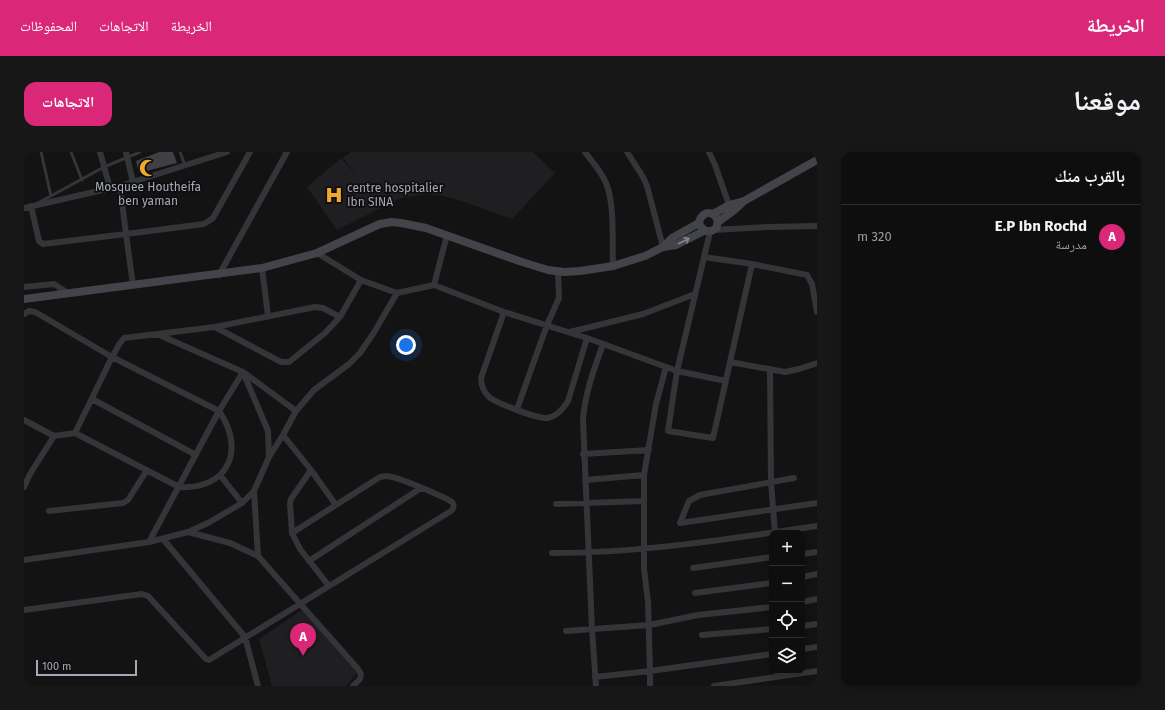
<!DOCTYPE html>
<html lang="ar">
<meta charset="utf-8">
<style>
:root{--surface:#0e0e0f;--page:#171718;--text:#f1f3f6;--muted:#9b9c9e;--line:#2e2e2f;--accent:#db2777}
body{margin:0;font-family:"Fira Sans","Noto Naskh Arabic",sans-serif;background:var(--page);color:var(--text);direction:rtl}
.controls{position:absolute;right:12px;bottom:12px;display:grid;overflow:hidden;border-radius:8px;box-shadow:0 2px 10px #0003}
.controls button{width:36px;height:36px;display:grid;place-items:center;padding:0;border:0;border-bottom:1px solid var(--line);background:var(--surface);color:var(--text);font:20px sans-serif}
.scale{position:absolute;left:12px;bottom:10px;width:101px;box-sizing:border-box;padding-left:4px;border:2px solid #a4aab5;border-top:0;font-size:11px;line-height:14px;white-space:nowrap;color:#a4aab5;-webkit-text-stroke:3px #0e0e0f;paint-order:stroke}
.you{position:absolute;left:382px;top:193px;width:14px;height:14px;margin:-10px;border:3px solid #fff;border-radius:50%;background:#1a73e8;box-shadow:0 0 0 6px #1a73e833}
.badge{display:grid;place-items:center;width:26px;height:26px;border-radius:50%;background:var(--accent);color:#fff;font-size:13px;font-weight:700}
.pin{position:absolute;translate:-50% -33px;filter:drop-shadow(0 1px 2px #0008)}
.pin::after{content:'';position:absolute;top:21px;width:14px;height:12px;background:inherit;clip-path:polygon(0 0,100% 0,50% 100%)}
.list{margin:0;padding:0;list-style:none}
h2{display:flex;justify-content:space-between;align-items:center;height:52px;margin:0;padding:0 16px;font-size:17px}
h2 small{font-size:13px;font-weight:400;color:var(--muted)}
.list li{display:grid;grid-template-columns:26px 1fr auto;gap:12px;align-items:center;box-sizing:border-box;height:64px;padding:0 16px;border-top:1px solid var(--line)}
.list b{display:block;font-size:15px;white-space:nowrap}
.list p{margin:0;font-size:13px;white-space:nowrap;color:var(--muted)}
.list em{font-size:13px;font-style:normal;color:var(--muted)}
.icon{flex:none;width:22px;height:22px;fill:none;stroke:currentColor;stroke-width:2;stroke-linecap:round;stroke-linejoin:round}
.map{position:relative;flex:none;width:793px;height:534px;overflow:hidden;direction:ltr;border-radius:12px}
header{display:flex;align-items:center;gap:24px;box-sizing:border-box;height:56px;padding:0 20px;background:var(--accent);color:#fff}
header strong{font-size:19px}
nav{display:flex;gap:22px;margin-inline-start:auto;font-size:14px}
.intro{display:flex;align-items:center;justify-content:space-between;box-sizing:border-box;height:96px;padding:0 24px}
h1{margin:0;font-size:28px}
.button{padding:10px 18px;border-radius:12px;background:var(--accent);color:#fff;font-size:14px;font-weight:700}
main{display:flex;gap:24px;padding:0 24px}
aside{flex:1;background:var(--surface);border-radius:12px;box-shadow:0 2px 10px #0003}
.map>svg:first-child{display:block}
</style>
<header>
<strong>الخريطة</strong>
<nav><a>الخريطة</a><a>الاتجاهات</a><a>المحفوظات</a></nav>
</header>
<div class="intro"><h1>موقعنا</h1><a class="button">الاتجاهات</a></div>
<main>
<aside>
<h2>بالقرب منك<small></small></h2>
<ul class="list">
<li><span class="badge">A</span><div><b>E.P Ibn Rochd</b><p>مدرسة</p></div><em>320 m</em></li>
</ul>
</aside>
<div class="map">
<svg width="793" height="534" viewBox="0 0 793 534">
<rect width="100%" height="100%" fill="#131314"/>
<path fill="#1f1f21" d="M327 0H509L531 21 488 67 432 47 415 43 402 42 377 46 313 78 283 35 317 6 336 27 319 6Z
M278 458 334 520 322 534H248L235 487Z"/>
<path fill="#3f4044" d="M135 0H149L153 11 115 21 112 9Z"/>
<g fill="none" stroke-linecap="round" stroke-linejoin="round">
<path stroke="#343539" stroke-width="3" d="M17 0 27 44
M47 0 58 28
M156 0 161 13
M14 51 80 15 116 0"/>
<path stroke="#343539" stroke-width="6" d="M76 0 86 36
M102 0 109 30
M561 0C568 10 577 19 582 31 591 52 588 91 589 114
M603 0 619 25 623 34 639 95
M685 0 691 13 705 53
M96 34 102 82 180 72 189 66 226 0
M7 54 15 89 19 92 102 82 109 133
M0 56 96 34 203 0
M689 78 744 75 793 74
M686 80 653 219 644 279 689 286 728 112
M680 105 728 112 783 123 788 132 793 160
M238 116 244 164
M195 123 263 0
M337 128 373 141 410 133 480 160 563 186 653 219 702 229
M410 133 423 83
M0 135 30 132 44 141
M480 160 457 226C457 233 460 240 465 245 472 251 514 267 523 266 532 265 539 257 544 249L563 186
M0 162 5 159 11 160 88 205 195 259C222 298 204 338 155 335L51 281
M191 175 257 210H265L301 181 316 165 337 128 293 101
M546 180 619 162 671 142
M133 182 219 220 272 259 259 283 245 305
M706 210 761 220 775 217 793 211
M746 217 747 330 751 381
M68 247 172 303
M493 257 523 173 535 146 534 119
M272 259 290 238 325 212 336 201 349 182 373 141
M0 268 30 284 6 322 0 335
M259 283 287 318 312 353
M30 284 51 281 88 205 96 191 100 186 191 175 291 155 299 156 316 165
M559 302 625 298
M196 323 218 351
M770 326 676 343 665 349 656 371 793 351
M561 328 620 323
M230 339 234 404 334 517 337 522 336 527 329 534
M532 352 620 349
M25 359 99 351 104 348 123 318
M164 380 206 391 234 404
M268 381 266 352 267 347 287 318
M139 387 221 485 234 534
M125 390 195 259 219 220
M528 401C617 401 705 387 793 374
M778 402 793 400
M0 408 125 390 164 380 184 371 218 351 230 339 245 305 244 279 219 220
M285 409 397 336
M669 416 748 405
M778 425 793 422
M671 441 748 431
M778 450 793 447
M0 458 118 442 124 444 182 507 185 508 427 359C430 356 431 354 428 350 418 344 373 324 362 324 361 324 357 325 356 325L268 381 276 397 305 434
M778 474 793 472
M542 479 625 473 674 463 748 455
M678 483 748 477
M778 497 793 495
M571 525 626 519 624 450 620 417V323L632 252 642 215
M572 534 568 477 559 268C561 241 570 217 579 192
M626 534V519L748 502
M690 534 793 519"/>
<path stroke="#424449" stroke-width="8" d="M689 62 705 53 720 49 793 8
M694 70 709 59 718 51
M639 95 648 86 675 71C678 54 699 61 692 76 685 82 678 79 675 71
M0 147 238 116 293 101 347 76 356 72 368 70 377 71 402 76 498 110 524 118 540 120 556 119 589 114 621 104 639 95 652 93 680 79"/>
</g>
<defs><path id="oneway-shaft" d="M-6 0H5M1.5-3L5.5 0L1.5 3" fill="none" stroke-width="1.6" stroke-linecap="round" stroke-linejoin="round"/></defs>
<use stroke="#82868f" href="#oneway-shaft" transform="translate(660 89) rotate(-27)"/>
<defs>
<g id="mosque-bare" transform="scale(1.38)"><path d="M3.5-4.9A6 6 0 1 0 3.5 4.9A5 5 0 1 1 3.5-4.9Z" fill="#f0a92f" stroke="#0e0e0f" stroke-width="2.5" paint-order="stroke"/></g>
<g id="hospital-bare" transform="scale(1.38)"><path d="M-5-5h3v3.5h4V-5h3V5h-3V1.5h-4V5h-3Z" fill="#f0a92f" stroke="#0e0e0f" stroke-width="2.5" paint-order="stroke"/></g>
</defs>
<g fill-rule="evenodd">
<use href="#mosque-bare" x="124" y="16"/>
<use href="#hospital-bare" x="310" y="43"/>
</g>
<g text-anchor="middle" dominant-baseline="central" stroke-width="3.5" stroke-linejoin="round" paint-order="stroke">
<g font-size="12" fill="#a4aab5" stroke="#0e0e0f">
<text x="124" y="35">Mosquee Houtheifa<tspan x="124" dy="14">ben yaman</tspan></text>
<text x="323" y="36" text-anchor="start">centre hospitalier<tspan x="323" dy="14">Ibn SINA</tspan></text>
</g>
</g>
</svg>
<div class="controls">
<button>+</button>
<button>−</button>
<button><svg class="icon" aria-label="locate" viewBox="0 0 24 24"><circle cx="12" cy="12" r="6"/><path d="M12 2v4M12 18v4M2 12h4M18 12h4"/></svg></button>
<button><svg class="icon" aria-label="layers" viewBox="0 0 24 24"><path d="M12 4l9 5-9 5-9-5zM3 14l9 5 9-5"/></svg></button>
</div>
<div class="scale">100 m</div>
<div class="you"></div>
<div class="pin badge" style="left:279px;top:504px">A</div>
</div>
</main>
